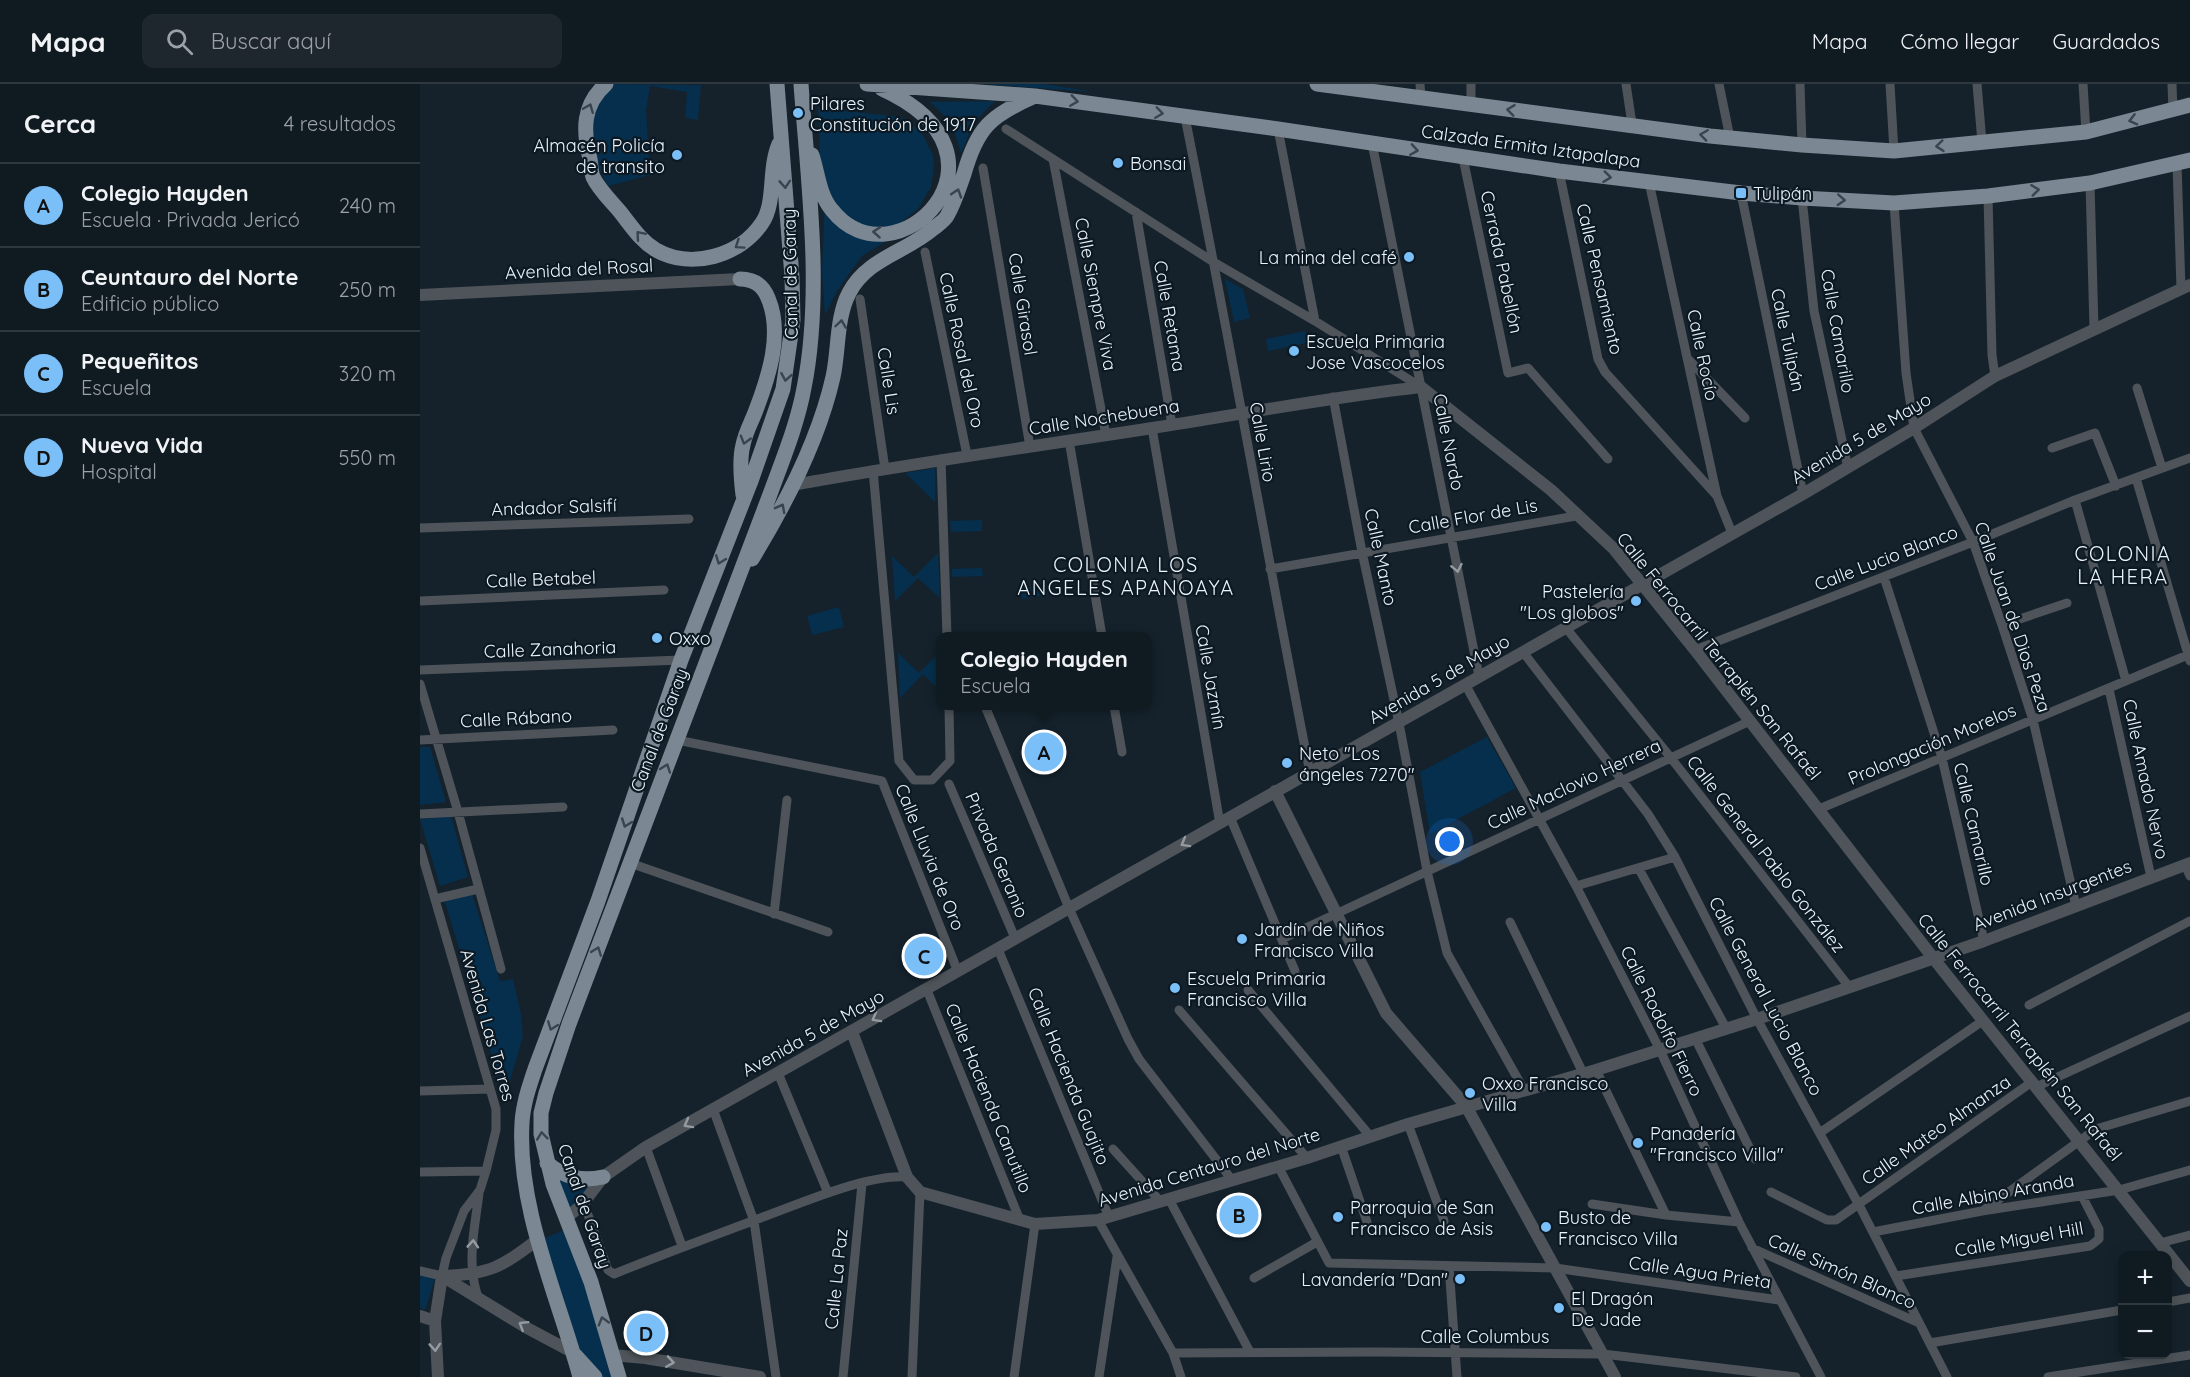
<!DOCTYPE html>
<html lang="es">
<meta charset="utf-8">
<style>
:root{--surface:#101a21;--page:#1e272e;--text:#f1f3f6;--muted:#9ca1a5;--line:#30383f;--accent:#7abff8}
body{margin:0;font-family:Quicksand,sans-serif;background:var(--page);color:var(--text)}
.controls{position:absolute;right:18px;bottom:18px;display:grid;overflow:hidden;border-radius:12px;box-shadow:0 3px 15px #0003}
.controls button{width:54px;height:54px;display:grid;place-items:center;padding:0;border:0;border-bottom:2px solid var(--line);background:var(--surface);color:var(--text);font:30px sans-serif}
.you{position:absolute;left:1030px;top:758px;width:21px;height:21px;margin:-15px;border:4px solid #fff;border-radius:50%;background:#1a73e8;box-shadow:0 0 0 9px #1a73e833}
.badge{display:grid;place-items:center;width:39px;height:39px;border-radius:50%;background:var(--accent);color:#111;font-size:20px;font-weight:700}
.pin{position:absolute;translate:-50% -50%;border:3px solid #fff;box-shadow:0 2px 6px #0006}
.popup{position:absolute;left:516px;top:548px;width:216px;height:78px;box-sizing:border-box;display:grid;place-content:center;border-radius:12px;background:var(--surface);filter:drop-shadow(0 2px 4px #0005);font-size:20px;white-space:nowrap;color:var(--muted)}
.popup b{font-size:22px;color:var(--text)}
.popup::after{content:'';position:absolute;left:50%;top:100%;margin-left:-12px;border:12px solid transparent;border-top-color:var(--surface)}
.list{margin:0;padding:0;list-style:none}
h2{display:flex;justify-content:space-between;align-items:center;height:78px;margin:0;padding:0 24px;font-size:26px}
h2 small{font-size:20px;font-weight:400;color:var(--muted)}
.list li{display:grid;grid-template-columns:39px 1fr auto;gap:18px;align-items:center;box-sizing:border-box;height:84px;padding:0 24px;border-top:2px solid var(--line)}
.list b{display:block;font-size:22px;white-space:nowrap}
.list p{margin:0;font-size:20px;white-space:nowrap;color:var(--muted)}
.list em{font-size:20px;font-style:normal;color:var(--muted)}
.icon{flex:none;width:33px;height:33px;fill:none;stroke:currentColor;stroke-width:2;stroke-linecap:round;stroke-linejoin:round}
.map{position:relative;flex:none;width:1770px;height:1293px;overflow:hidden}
header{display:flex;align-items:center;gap:36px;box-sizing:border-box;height:84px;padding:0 30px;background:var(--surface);border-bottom:2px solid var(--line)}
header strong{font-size:28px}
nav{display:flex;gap:33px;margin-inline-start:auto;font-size:21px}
.search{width:420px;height:54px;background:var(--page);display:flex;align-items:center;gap:15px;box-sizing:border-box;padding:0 21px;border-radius:12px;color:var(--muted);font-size:22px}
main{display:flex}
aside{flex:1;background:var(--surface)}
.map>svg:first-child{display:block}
</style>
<header>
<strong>Mapa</strong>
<div class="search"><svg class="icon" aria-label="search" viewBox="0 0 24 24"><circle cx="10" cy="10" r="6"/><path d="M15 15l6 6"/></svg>Buscar aquí</div>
<nav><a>Mapa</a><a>Cómo llegar</a><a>Guardados</a></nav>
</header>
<main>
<aside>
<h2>Cerca<small>4 resultados</small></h2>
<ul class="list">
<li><span class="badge">A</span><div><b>Colegio Hayden</b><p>Escuela · Privada Jericó</p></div><em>240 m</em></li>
<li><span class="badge">B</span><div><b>Ceuntauro del Norte</b><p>Edificio público</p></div><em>250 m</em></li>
<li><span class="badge">C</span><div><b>Pequeñitos</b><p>Escuela</p></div><em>320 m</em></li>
<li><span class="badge">D</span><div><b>Nueva Vida</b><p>Hospital</p></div><em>550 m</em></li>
</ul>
</aside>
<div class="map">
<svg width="1770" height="1293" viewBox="0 0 1770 1293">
<rect width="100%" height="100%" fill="#15222c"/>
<path fill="#052f4d" d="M192 0 281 1 278 36 265 34 267 8 230 2 226 27 230 91 188 102 179 84 171 60 169 37Z
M562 0H624L675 8Z
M575 17 554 38 541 69 531 38 510 18Z
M398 24 481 33 501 47 513 71 514 83 511 103 498 125 485 135 471 154 442 172 417 207 405 231 402 187 405 109 401 97Z
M805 195 823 205 830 234 814 238Z
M885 247 887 259 848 267 846 255Z
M515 384V418L485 389Z
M562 436V447L531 448 530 437Z
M518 469 520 514 498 494 475 517 472 472 494 493Z
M562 484 563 492 532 493V485Z
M628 500 630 510 602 515 600 505Z
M419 523 424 543 392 551 387 532Z
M520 568V607L503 590 480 614 478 569 499 589Z
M1067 653 1096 704 1010 750 1000 688Z
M0 663H10L26 718 0 721Z
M31 732 48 793 20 802 0 735Z
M52 810 80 897 93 895 101 930 103 952 85 1014 24 815Z
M135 1086 181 1094 147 1128Z
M149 1144 198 1293H168L120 1156Z
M0 1190 15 1194 5 1226 0 1224Z"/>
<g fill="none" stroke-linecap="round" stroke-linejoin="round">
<path stroke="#4e5459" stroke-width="9" d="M1000 0 1001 14
M1051 0V21
M1206 0 1212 40
M1299 0 1310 54
M1380 0 1382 61
M1470 0 1474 67
M1557 0 1562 58
M1663 0 1666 48
M1752 0 1753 27
M765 33C809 251 847 471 890 689
M586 45 795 179 895 237 1001 303
M858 45 895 237
M952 59 1059 592
M1043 74 1088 289 1108 284 1188 375
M633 75 686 351
M1757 80 1761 205
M563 84 610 363
M1139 87 1178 275 1185 288 1297 412
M1229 98 1297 412 1312 449
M1670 99 1674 244
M1321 109 1383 410
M1568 112 1572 271 1575 292
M1382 114 1394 227 1428 384
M1474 119 1486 289 1494 344 1553 458 1582 541 1613 636 1656 822
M716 128 752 341
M505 168 547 371
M440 215 465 385
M1267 274 1325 334
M1717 304 1742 384
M913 313 942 468 979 639 1007 787 1027 869 1104 1006
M732 344 800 740
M649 356 682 552
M1632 364 1675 349 1696 402
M521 375 527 552
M453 386 479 677 494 696H512L530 677 529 622
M1716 394 1770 577
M1655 416 1706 597
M0 444 269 435
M850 485 1156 432
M1464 493 1522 674 1564 857
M0 517 244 506
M1582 541 1647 519
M1146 544 1251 674 1430 904
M1275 566 1553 458 1655 416 1770 374
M1103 568 1228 730 1255 773 1337 935 1439 1121 1527 1293
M0 586 261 576
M0 600 38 728 81 885
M1045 600 1156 802 1240 966 1319 1138 1401 1293
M1689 605 1731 793
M565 622 649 824 708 955 719 975 812 1096
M694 622 702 668
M0 656 193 646
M257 656 462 697 538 888
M529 700 595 854
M1399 725 1770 570
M0 730 143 723
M810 733 875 887
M0 764 76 1025V1046L66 1087 60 1106 44 1127 26 1174 22 1192 0 1187
M210 779 408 848
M1765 781 1770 792
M1219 785 1306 944
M1156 802 1255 773
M15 815 58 805
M354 830 367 716
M1090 838 1163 989
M862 855 1330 637
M578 865 689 1133
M507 906 599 1134
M828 906 950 1052
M1609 921 1770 837
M759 926 887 1074
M1275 954 1335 1075
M1176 986 1246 1131
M358 989 408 1109
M1616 1003 1770 932
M0 1007 69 1005
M293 1025 334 1137 356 1293
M988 1040 1024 1137
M1401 1048 1564 936
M921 1062 947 1138
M226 1063 262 1162
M693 1065 740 1117
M858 1082 909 1179 1135 1184 1359 1216
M0 1088 66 1087
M1351 1108 1407 1136H1416L1612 998
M749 1115 830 1268
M1172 1120 1246 1131 1319 1138
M161 1122 168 1131 188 1186 194 1190C243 1170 293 1152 343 1133 382 1119 447 1090 487 1093
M1564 1126 1676 1045 1770 1017
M678 1136 753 1269 761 1293
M1453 1148 1562 1127 1699 1106 1770 1086
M1740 1159 1770 1151
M1332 1164 1499 1239
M1029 1182 1037 1293
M1476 1192 1670 1162 1679 1155V1145L1662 1112
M834 1194 897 1158
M58 1213C46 1178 55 1144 59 1109
M1748 1218 1770 1214
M1510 1259 1702 1226
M753 1269 957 1268 1183 1270 1376 1293
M423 1293 442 1100
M492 1293 500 1108
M594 1293 615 1140
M679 1293 697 1173
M1628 1293 1770 1271"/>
<path stroke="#4e5459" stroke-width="12" d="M0 211 320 195
M373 401C492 379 612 363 732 344 822 330 911 313 1001 303L1131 406 1193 464 1275 566 1514 875 1770 1197
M855 707 966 929 1046 1022 1195 1293
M432 948 487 1093 500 1108 615 1140 678 1136 887 1074 988 1040 1176 986 1337 935 1564 857 1770 779
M147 1133 161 1122 183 1093 226 1063 1383 410 1494 344 1575 292 1770 201
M22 1192 107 1244 154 1269
M24 1192C69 1190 83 1183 118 1155
M0 1232 15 1237
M192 1271 225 1274 340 1293
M18 1293 15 1237 22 1192"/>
<path stroke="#7b8792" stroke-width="15" d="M186 0C162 21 163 47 170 75 171 81 171 88 173 93 179 106 193 119 201 129 212 143 221 157 236 166 271 186 320 172 342 139 356 119 348 86 359 60
M447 0 615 12 858 45 1139 87 1321 109 1382 114 1474 119 1568 112 1670 99 1770 76
M897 0 1290 52 1382 61 1474 67 1666 48 1770 21
M392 71C398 89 399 111 412 126 474 205 610 72 462 5
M320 195C333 195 343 201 348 214 363 249 349 292 336 326 332 337 325 349 323 361 319 376 321 395 323 411
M332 475C365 421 399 355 413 293 419 266 416 234 429 209 447 174 487 168 514 144 519 140 524 137 527 132 535 118 539 104 544 90 557 44 570 32 613 13
M127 1079C144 1093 161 1098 183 1093
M155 1271 175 1293
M160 1293C138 1212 97 1124 102 1039 103 1020 109 1003 115 985L178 817 261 576 331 397 363 305 373 236 372 193 357 0
M199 1293 171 1198 133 1100 121 1050V1029L126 1009 149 940 349 413C362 377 377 342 384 304 403 208 388 98 381 0"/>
</g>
<defs><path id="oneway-chevron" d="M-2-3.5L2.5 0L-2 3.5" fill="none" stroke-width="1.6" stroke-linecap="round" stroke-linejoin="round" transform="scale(1.5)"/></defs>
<g stroke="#38444f">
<use href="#oneway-chevron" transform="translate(654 17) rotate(8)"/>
<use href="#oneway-chevron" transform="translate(169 24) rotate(-68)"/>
<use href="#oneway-chevron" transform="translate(1091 26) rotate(-173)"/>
<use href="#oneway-chevron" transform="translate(739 29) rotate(8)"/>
<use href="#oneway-chevron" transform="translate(1713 36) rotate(166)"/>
<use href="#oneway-chevron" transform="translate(1284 51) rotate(-172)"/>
<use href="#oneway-chevron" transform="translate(1520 62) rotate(174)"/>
<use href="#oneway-chevron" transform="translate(994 66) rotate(9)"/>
<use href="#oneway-chevron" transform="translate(1187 93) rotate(7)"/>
<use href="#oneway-chevron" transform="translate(365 100) rotate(86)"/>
<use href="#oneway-chevron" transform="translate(1615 106) rotate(-7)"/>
<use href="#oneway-chevron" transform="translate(537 109) rotate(-72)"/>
<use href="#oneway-chevron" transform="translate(1421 116) rotate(3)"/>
<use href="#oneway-chevron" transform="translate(457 148) rotate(-176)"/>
<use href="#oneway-chevron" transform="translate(220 151) rotate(-131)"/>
<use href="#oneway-chevron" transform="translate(319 161) rotate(146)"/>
<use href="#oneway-chevron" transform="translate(421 240) rotate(-82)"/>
<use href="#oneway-chevron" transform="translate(366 293) rotate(100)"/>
<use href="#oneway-chevron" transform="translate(325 356) rotate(106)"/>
<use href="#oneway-chevron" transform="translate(361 424) rotate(-62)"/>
<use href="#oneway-chevron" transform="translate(300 476) rotate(111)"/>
<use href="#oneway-chevron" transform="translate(246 684) rotate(-70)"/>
<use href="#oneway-chevron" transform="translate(206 739) rotate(110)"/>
<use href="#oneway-chevron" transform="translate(177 867) rotate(-69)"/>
<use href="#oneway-chevron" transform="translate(132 942) rotate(111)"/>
<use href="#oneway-chevron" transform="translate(122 1052) rotate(-96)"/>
<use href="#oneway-chevron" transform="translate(183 1237) rotate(-106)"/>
</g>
<g stroke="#959ca1">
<use href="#oneway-chevron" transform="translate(1037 484) rotate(78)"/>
<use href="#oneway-chevron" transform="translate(765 759) rotate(151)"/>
<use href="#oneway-chevron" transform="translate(456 934) rotate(151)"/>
<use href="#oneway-chevron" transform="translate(268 1040) rotate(151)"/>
<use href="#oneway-chevron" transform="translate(53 1160) rotate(-86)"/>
<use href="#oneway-chevron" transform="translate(103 1241) rotate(-148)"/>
<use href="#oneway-chevron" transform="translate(15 1263) rotate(86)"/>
<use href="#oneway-chevron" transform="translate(250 1278) rotate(9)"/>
</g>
<g fill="#7abff8" stroke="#0c1822" stroke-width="2">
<circle cx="378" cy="29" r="6"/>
<circle cx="257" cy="71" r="6"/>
<circle cx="698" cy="79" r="6"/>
<rect x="1315" y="103" width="12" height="12" rx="3"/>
<circle cx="989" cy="173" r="6"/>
<circle cx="874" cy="267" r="6"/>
<circle cx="1216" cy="517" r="6"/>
<circle cx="237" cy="554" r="6"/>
<circle cx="867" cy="679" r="6"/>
<circle cx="822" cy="855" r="6"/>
<circle cx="755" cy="904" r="6"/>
<circle cx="1050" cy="1009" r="6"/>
<circle cx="1218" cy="1059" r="6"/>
<circle cx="918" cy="1133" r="6"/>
<circle cx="1126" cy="1143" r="6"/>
<circle cx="1040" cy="1195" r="6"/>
<circle cx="1139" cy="1224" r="6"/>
</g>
<g text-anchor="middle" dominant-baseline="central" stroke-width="4.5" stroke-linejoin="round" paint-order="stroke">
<g font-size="18" fill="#ebf3fa" stroke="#0c1822" text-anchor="start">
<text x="390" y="19">Pilares<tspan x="390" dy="21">Constitución de 1917</tspan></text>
<text x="245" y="61" text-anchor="end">Almacén Policía<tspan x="245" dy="21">de transito</tspan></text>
<text x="710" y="79">Bonsai</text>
<text x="1333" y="109">Tulipán</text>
<text x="977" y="173" text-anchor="end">La mina del café</text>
<text x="886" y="257">Escuela Primaria<tspan x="886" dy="21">Jose Vascocelos</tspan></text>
<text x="1204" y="507" text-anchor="end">Pastelería<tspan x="1204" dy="21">"Los globos"</tspan></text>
<text x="249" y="554">Oxxo</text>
<text x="879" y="669">Neto "Los<tspan x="879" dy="21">ángeles 7270"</tspan></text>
<text x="834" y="845">Jardín de Niños<tspan x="834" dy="21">Francisco Villa</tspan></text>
<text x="767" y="894">Escuela Primaria<tspan x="767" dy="21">Francisco Villa</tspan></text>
<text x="1062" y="999">Oxxo Francisco<tspan x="1062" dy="21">Villa</tspan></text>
<text x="1230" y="1049">Panadería<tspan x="1230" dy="21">"Francisco Villa"</tspan></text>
<text x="930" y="1123">Parroquia de San<tspan x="930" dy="21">Francisco de Asis</tspan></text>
<text x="1138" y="1133">Busto de<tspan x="1138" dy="21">Francisco Villa</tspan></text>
<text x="1028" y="1195" text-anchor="end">Lavandería "Dan"</text>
<text x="1151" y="1214">El Dragón<tspan x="1151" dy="21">De Jade</tspan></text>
</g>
<g font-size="18" fill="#ebf3fa" stroke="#0c1822">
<text transform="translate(1111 62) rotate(8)">Calzada Ermita Iztapalapa</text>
<text transform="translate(1082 178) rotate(78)">Cerrada Pabellón</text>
<text transform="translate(159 185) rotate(-3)">Avenida del Rosal</text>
<text transform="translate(370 190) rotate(-91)">Canal de Garay</text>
<text transform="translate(1180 195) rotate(77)">Calle Pensamiento</text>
<text transform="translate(676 210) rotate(79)">Calle Siempre Viva</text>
<text transform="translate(603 220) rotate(81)">Calle Girasol</text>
<text transform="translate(750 232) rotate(80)">Calle Retama</text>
<text transform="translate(1418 247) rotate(80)">Calle Camarillo</text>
<text transform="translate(1368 256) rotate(78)">Calle Tulipán</text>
<text transform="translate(542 266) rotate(78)">Calle Rosal del Oro</text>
<text transform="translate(1283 271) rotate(78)">Calle Rocío</text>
<text transform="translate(469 297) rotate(81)">Calle Lis</text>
<text transform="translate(684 333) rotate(-9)">Calle Nochebuena</text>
<text transform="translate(1441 354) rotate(-31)">Avenida 5 de Mayo</text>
<text transform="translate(843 358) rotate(80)">Calle Lirio</text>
<text transform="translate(1029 358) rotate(79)">Calle Nardo</text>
<text transform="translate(134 423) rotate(-2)">Andador Salsifí</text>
<text transform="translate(1053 432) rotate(-10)">Calle Flor de Lis</text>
<text transform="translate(961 473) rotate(78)">Calle Manto</text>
<text transform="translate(1466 474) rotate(-21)">Calle Lucio Blanco</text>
<text transform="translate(121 495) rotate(-2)">Calle Betabel</text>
<text transform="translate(1593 533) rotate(71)">Calle Juan de Dios Peza</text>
<text transform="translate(130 565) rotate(-2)">Calle Zanahoria</text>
<text transform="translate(1299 572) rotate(51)">Calle Ferrocarril Terraplén San Rafaél</text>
<text transform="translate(791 593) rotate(80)">Calle Jazmín</text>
<text transform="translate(1019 595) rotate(-30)">Avenida 5 de Mayo</text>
<text transform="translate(96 634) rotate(-3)">Calle Rábano</text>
<text transform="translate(239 646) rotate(-69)">Canal de Garay</text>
<text transform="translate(1512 660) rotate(-23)">Prolongación Morelos</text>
<text transform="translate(1726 695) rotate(78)">Calle Amado Nervo</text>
<text transform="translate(1154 700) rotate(-25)">Calle Maclovio Herrera</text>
<text transform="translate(1554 740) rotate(77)">Calle Camarillo</text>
<text transform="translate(1346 770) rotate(52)">Calle General Pablo González</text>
<text transform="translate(577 771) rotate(67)">Privada Geranio</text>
<text transform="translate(510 773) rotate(68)">Calle Lluvia de Oro</text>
<text transform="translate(1632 811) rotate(-21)">Avenida Insurgentes</text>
<text transform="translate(1346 912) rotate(62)">Calle General Lucio Blanco</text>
<text transform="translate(1242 937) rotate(64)">Calle Rodolfo Fierro</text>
<text transform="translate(68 941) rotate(74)">Avenida Las Torres</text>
<text transform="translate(393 949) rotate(-29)">Avenida 5 de Mayo</text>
<text transform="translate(1600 953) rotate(51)">Calle Ferrocarril Terraplén San Rafaél</text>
<text transform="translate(649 992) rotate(68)">Calle Hacienda Guajito</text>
<text transform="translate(569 1014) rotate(68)">Calle Hacienda Canutillo</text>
<text transform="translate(1516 1046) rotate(-35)">Calle Mateo Almanza</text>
<text transform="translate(789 1083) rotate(-17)">Avenida Centauro del Norte</text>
<text transform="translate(1573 1110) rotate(-10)">Calle Albino Aranda</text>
<text transform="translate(165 1122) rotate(71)">Canal de Garay</text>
<text transform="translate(1599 1155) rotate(-10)">Calle Miguel Hill</text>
<text transform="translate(1422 1187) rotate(24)">Calle Simón Blanco</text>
<text transform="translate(1280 1188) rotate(8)">Calle Agua Prieta</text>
<text transform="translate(416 1195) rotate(-84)">Calle La Paz</text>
<text x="1065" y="1252">Calle Columbus</text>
</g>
<g font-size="20" letter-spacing="1.5" fill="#ebf3fa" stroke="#0c1822">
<text x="1703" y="469">COLONIA<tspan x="1703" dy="23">LA HERA</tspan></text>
<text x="706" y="480">COLONIA LOS<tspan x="706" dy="23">ANGELES APANOAYA</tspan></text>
</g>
</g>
</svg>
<div class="controls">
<button>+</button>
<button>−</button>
</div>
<div class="you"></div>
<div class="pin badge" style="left:624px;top:668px">A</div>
<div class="popup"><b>Colegio Hayden</b>Escuela</div>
<div class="pin badge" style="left:819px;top:1131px">B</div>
<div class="pin badge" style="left:504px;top:872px">C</div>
<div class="pin badge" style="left:226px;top:1249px">D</div>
</div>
</main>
